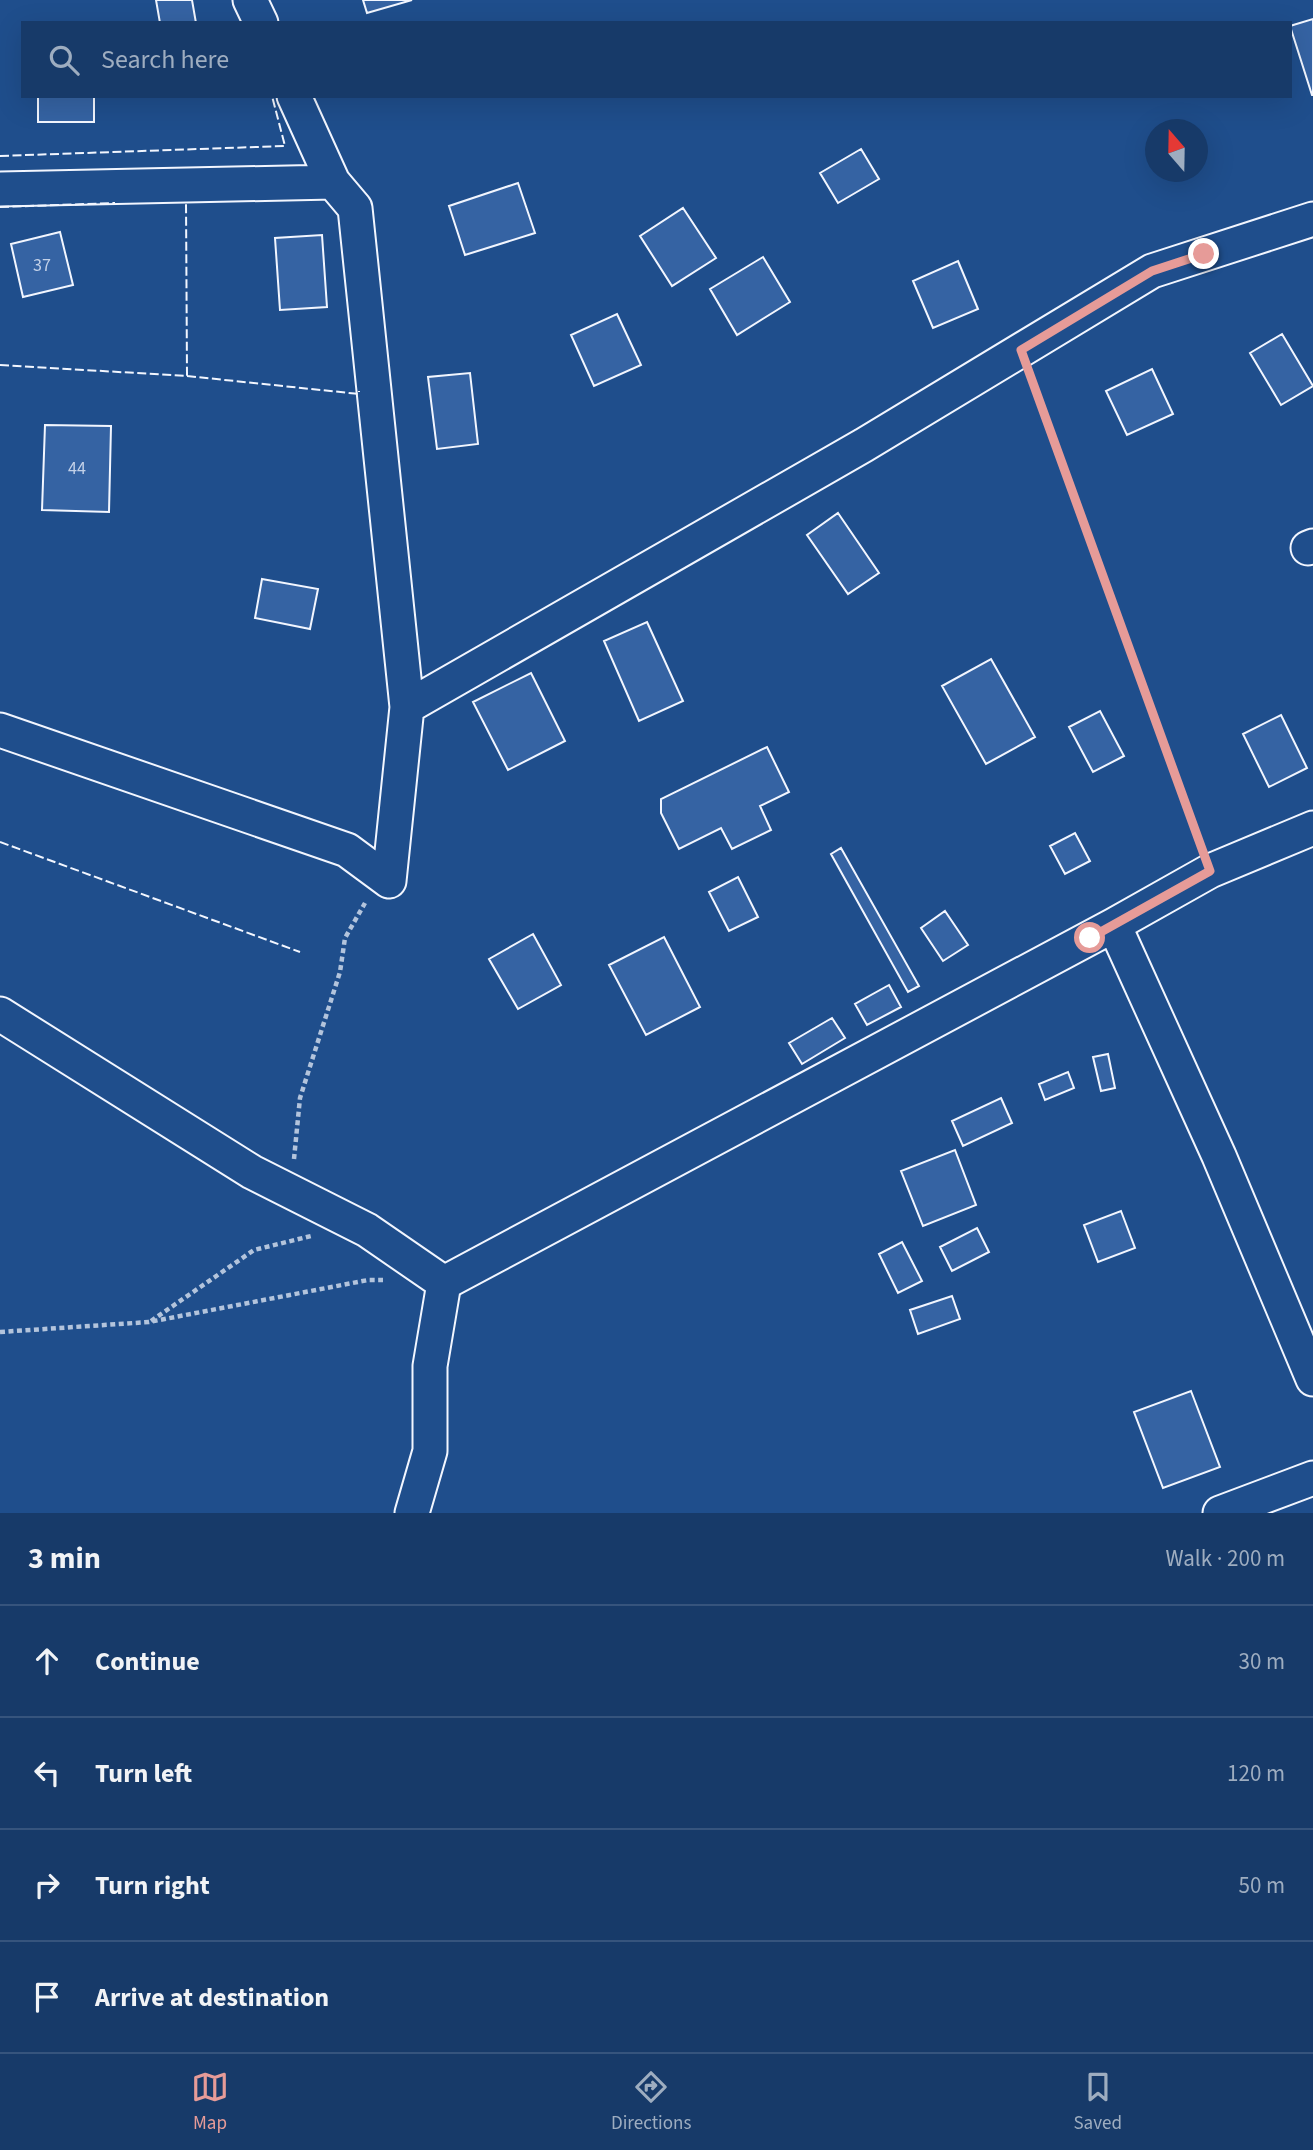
<!DOCTYPE html>
<meta charset="utf-8">
<style>
:root{--surface:#173a69;--page:#244571;--text:#f1f3f6;--muted:#9eadc0;--line:#36547d;--accent:#e69b98}
body{margin:0;font-family:"Source Sans 3",sans-serif;background:var(--page);color:var(--text)}
.compass{position:absolute;left:1145px;top:119px;width:63px;height:63px;border-radius:50%;background:var(--surface);box-shadow:0 7px 28px #0002;rotate:340deg}
.stop{position:absolute;width:21px;height:21px;margin:-16px;border:5px solid #e69b98;border-radius:50%;background:#fff}
.stop.end{background:#e69b98;border-color:#fff;box-shadow:0 2px 7px #0008}
.list{margin:0;padding:0;list-style:none}
h2{display:flex;justify-content:space-between;align-items:center;height:91px;margin:0;padding:0 28px;font-size:30px}
h2 small{font-size:23px;font-weight:400;color:var(--muted)}
.list li{display:grid;grid-template-columns:46px 1fr auto;gap:21px;align-items:center;box-sizing:border-box;height:112px;padding:0 28px;border-top:2px solid var(--line)}
.list b{display:block;font-size:26px;white-space:nowrap}
.list em{font-size:23px;font-style:normal;color:var(--muted)}
.icon{flex:none;width:38px;height:38px;fill:none;stroke:currentColor;stroke-width:2;stroke-linecap:round;stroke-linejoin:round}
.map{position:relative;flex:none;width:1313px;height:1513px;overflow:hidden}
.search{position:absolute;background:var(--surface);box-shadow:0 7px 28px #0002;left:21px;right:21px;top:21px;height:77px;display:flex;align-items:center;gap:18px;box-sizing:border-box;padding:0 24px;border-radius:0px;color:var(--muted);font-size:26px}
.sheet{height:539px;background:var(--surface)}
nav{display:flex;justify-content:space-around;align-items:center;box-sizing:border-box;height:98px;border-top:2px solid var(--line);background:var(--surface);font-size:19px;color:var(--muted)}
nav a{display:grid;justify-items:center;gap:4px}
nav .on{color:var(--accent)}
.map>svg:first-child{display:block}
</style>
<div class="map">
<svg width="1313" height="1513" viewBox="0 0 1313 1513">
<rect width="100%" height="100%" fill="#1f4e8c"/>
<path fill="#3563a3" stroke="#f2f6ff" stroke-width="2" d="M156 0H192L196 23H160Z
M363 0H412L367 13Z
M1313 19V95H1312L1290 26Z
M38 96H94V122H38Z
M861 149 879 179 838 203 820 173Z
M518 183 535 233 465 255 449 206Z
M683 208 716 258 672 286 640 236Z
M60 232 73 285 23 297 11 244Z
M322 235 327 307 280 310 275 238Z
M763 257 790 302 737 335 710 289Z
M958 261 978 309 933 328 913 281Z
M617 314 641 365 594 386 571 335Z
M1282 334 1313 386 1281 405 1250 353Z
M1152 369 1173 414 1127 435 1106 391Z
M470 373 478 444 437 449 428 377Z
M45 425 111 426 109 512 42 510Z
M838 513 879 573 848 594 807 535Z
M262 579 318 589 310 629 255 618Z
M647 622 683 701 639 721 604 641Z
M991 659 1035 737 986 764 942 686Z
M531 673 565 741 508 770 473 702Z
M1100 711 1124 756 1093 772 1069 727Z
M1281 715 1307 768 1269 787 1243 734Z
M767 747 789 792 760 806 771 830 732 849 721 828 679 849 661 813V799Z
M1075 833 1090 861 1065 874 1050 846Z
M841 848 919 986 908 992 831 854Z
M738 877 758 917 729 931 709 892Z
M945 911 968 945 943 961 921 928Z
M533 934 561 985 518 1009 489 959Z
M664 937 700 1007 646 1035 609 965Z
M889 985 901 1007 867 1025 855 1004Z
M832 1018 845 1038 802 1064 789 1043Z
M1108 1054 1115 1088 1101 1091 1093 1057Z
M1068 1072 1074 1088 1045 1100 1039 1084Z
M1001 1098 1012 1123 963 1146 952 1121Z
M955 1150 976 1205 923 1226 901 1171Z
M1121 1211 1135 1248 1098 1262 1084 1225Z
M977 1228 989 1252 952 1271 940 1247Z
M902 1242 922 1281 898 1293 879 1254Z
M952 1296 960 1319 918 1334 910 1310Z
M1191 1391 1220 1467 1163 1488 1134 1412Z"/>
<g fill="none" stroke-linecap="round" stroke-linejoin="round">
<g stroke="#f2f6ff" stroke-width="37">
<path id="minor" d="M250 0 261 23
M294 96 333 182 355 208 407 707 389 881
M0 189 333 182
M1308 548 1313 546
M407 707 864 445 1152 271 1313 219
M0 730 347 850 389 881
M1114 925 1219 1156 1313 1379
M0 1014 252 1172 367 1230 444 1283 1114 925 1210 871 1313 828
M412 1513 430 1451V1366L444 1283
M1220 1513 1313 1478"/>
</g>
<path stroke="#b3c4dc" stroke-width="4.5" stroke-dasharray="5 3.5" stroke-linecap="butt" d="M1032 380 1200 843
M294 1159 300 1098 340 972 345 938 365 903
M151 1321 254 1250 311 1236
M0 1332 149 1322 368 1280H383"/>
<use href="#minor" stroke="#1f4e8c" stroke-width="33"/>
<path stroke="#f2f6ff" stroke-width="2" stroke-dasharray="9 3.5" stroke-linecap="butt" d="M0 156 285 146 272 96
M0 207 115 203
M0 365 187 376 186 201
M187 376 359 394V391
M0 842 300 952"/>
</g>
<g fill="none" stroke-linecap="round" stroke-linejoin="round">
<path stroke="#e69b98" stroke-width="9" d="M1090 938 1210 871 1021 350 1152 271 1204 254"/>
</g>
<g text-anchor="middle" dominant-baseline="central" stroke-width="5" stroke-linejoin="round" paint-order="stroke">
<g font-size="18" fill="#c3d1e8">
<text x="42" y="265">37</text>
<text x="77" y="468">44</text>
</g>
</g>
</svg>
<svg class="compass" viewBox="-18 -18 36 36"><path d="M0-13l5 13h-10z" fill="#e53935"/><path d="M0 13l5-13h-10z" fill="#9eadc0"/></svg>
<div class="stop" style="left:1090px;top:938px"></div>
<div class="stop end" style="left:1204px;top:254px"></div>
<div class="search"><svg class="icon" aria-label="search" viewBox="0 0 24 24"><circle cx="10" cy="10" r="6"/><path d="M15 15l6 6"/></svg>Search here</div>
</div>
<section class="sheet">
<h2>3 min<small>Walk · 200 m</small></h2>
<ul class="list">
<li><svg class="icon" aria-label="ahead" viewBox="0 0 24 24"><path d="M12 20V5M6 11l6-6 6 6"/></svg><div><b>Continue</b></div><em>30 m</em></li>
<li><svg class="icon" aria-label="left" viewBox="0 0 24 24"><path d="M17 20v-9H6M10 6l-5 5 5 5"/></svg><div><b>Turn left</b></div><em>120 m</em></li>
<li><svg class="icon" aria-label="right" viewBox="0 0 24 24"><path d="M7 20v-9h11M14 6l5 5-5 5"/></svg><div><b>Turn right</b></div><em>50 m</em></li>
<li><svg class="icon" aria-label="arrive" viewBox="0 0 24 24"><path d="M6 21V4h12l-3 4 3 4H6"/></svg><div><b>Arrive at destination</b></div></li>
</ul>
</section>
<nav>
<a class="on"><svg class="icon" aria-label="map" viewBox="0 0 24 24"><path d="M3 6l6-2 6 2 6-2v14l-6 2-6-2-6 2zM9 4v14M15 6v14"/></svg>Map</a>
<a><svg class="icon" aria-label="directions" viewBox="0 0 24 24"><path d="M12 3l9 9-9 9-9-9zM9 14v-3h6M13 9l2 2-2 2"/></svg>Directions</a>
<a><svg class="icon" aria-label="saved" viewBox="0 0 24 24"><path d="M7 4h10v16l-5-4-5 4z"/></svg>Saved</a>
</nav>
